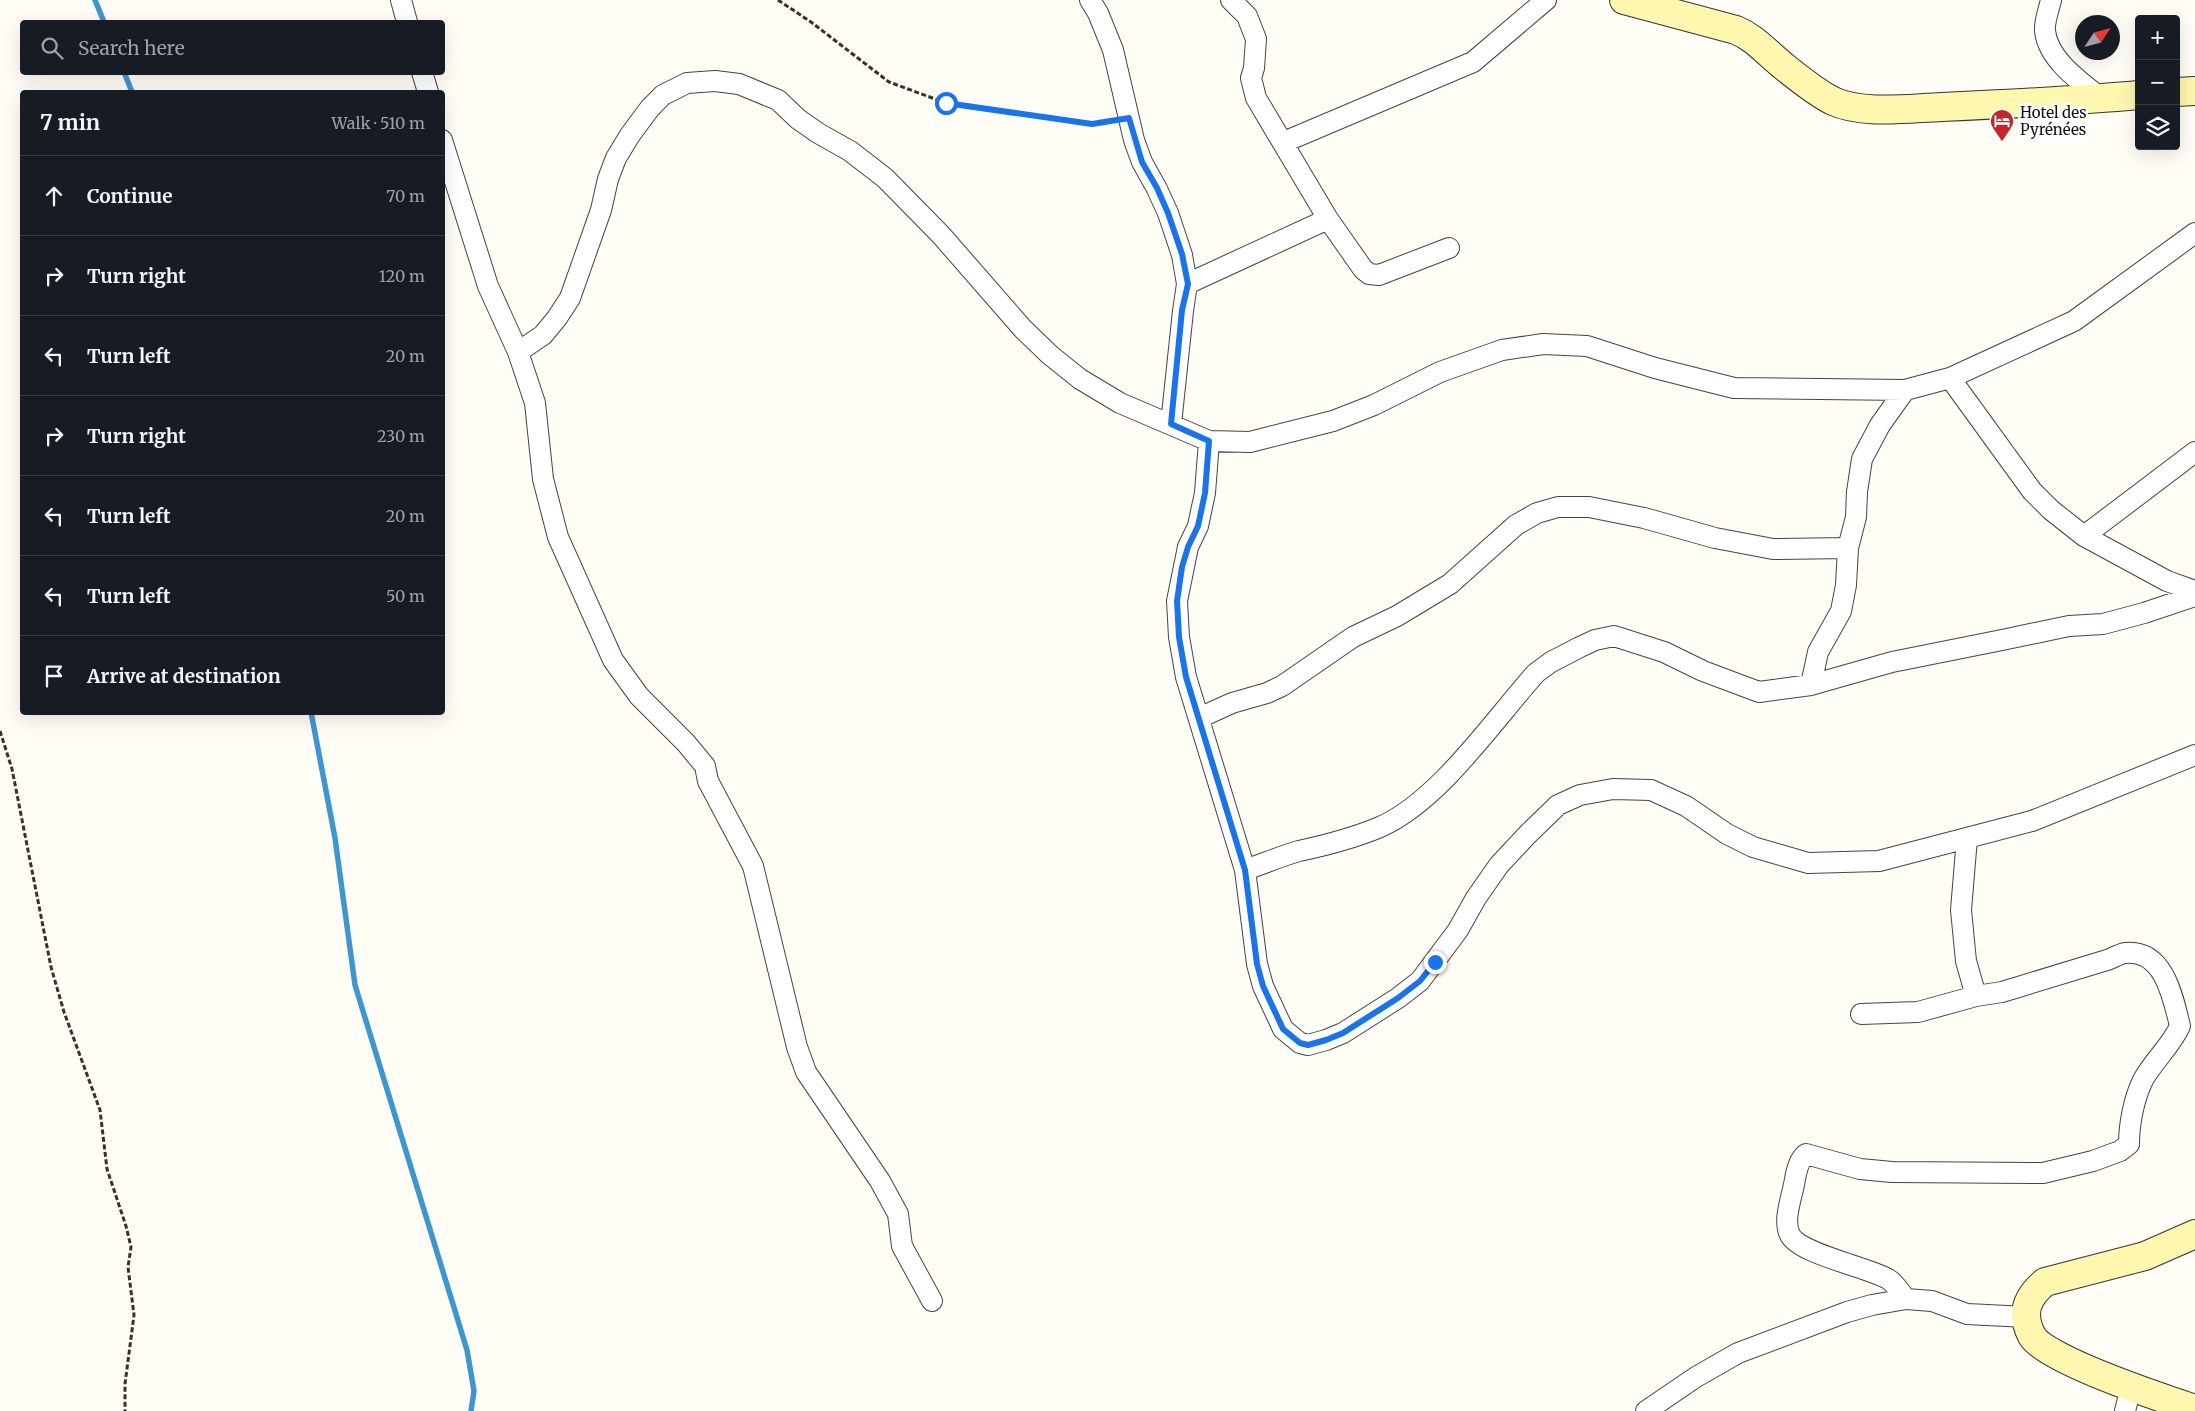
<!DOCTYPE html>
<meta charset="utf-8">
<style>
:root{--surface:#171b24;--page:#20242c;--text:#f1f3f6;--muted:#9ea1a6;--line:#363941}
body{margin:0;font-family:Merriweather,serif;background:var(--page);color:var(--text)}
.controls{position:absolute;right:15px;top:15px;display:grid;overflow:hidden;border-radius:5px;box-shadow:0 5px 20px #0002}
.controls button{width:45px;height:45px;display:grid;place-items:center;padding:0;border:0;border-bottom:1px solid var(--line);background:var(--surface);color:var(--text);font:25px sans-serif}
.compass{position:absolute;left:2075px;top:15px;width:45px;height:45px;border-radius:50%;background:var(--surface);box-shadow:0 5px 20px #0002;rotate:54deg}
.stop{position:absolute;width:15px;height:15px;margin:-11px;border:4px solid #1a73e8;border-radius:50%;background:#fff}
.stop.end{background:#1a73e8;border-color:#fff;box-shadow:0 1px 5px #0008}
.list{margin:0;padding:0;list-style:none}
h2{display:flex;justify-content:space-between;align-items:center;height:65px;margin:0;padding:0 20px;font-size:21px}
h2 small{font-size:16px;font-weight:400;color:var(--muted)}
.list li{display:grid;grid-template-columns:32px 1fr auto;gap:15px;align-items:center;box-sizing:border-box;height:80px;padding:0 20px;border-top:1px solid var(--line)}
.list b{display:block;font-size:19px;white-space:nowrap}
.list em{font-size:16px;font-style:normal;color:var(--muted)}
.icon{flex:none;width:28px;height:28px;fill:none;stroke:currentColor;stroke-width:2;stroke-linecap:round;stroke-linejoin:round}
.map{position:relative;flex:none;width:2195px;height:1411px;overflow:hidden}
.search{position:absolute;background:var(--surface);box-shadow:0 5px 20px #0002;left:20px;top:20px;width:425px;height:55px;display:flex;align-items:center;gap:12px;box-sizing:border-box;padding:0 18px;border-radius:5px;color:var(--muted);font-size:19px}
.panel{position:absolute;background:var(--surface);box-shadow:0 5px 20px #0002;left:20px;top:90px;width:425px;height:625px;border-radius:5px}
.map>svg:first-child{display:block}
</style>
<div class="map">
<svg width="2195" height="1411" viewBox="0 0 2195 1411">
<rect width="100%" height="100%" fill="#fffdf5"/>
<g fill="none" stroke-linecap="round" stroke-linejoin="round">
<path stroke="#3f96cf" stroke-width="5.5" d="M95 0 104 22
M124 72 132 92
M311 712 335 838 355 985 467 1350 474 1391 471 1411"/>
<g stroke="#444" stroke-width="22">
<path id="minor" d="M401 0 407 22
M1090 0 1098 13 1113 50 1134 140 1142 162 1157 189 1168 213 1182 255 1187 284 1183 311 1171 424
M1231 0 1247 16 1256 39 1254 68 1251 78 1256 98 1328 219 1363 269 1369 274 1379 275 1449 248
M2051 0C2049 9 2044 22 2045 31 2048 60 2081 82 2102 99
M422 72 428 92
M442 140 488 286 518 352 535 403 543 479 558 537 613 660 639 696 686 743 705 766 708 781 753 866 797 1047 806 1072 880 1181 898 1214 902 1246 932 1301
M1284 142 1473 62 1546 0
M1187 284 1328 219
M518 352 543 335 557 318 570 298 601 210 608 179 616 158 630 135 650 108 663 95 687 83 715 81 739 84 778 100 798 119 818 133 850 151 885 178 941 235 1023 329 1050 355 1080 379 1120 403 1209 441 1250 442 1333 421 1374 405 1440 372 1502 350 1543 344 1587 346 1655 368 1734 388 1905 390 1950 378 2074 321 2195 233
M1950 378 2032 491 2051 510 2084 536 2167 581 2195 591
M1209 441 1205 493 1198 526 1188 547 1177 601 1179 637 1186 677 1245 870 1257 964 1263 986 1283 1029 1300 1043 1308 1045 1326 1040 1343 1033 1398 998 1420 981 1458 930 1476 898 1499 865 1528 834 1558 805 1580 795 1613 789 1651 790 1686 806 1727 834 1753 847 1808 863 1879 861 2032 821 2195 755
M2084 536 2195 452
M1811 685 1818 652 1841 611 1846 585 1848 548 1856 517 1857 492 1862 459 1880 425 1905 390
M1199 718 1232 703 1267 693 1282 686 1353 637 1397 616 1450 584 1516 525 1537 513 1558 507H1589L1644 518 1715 538 1773 549 1848 548
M1967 838 1961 910 1966 961 1976 996
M1245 870C1263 864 1281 856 1299 851 1327 845 1354 838 1380 827 1439 801 1493 721 1536 673L1551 662 1580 647 1595 640 1614 636 1664 652 1703 671 1759 692 1811 685 1892 662 2002 640 2069 626 2103 624 2144 613 2195 596
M1861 1014 1918 1012 1976 996 2002 992 2107 960C2113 958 2119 954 2125 953 2164 949 2173 997 2180 1026 2171 1046 2154 1060 2143 1080 2134 1098 2129 1124 2129 1144L2120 1151 2093 1161 2043 1173 1892 1172 1860 1169 1806 1154C1795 1164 1796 1180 1792 1193 1789 1206 1784 1223 1790 1235 1800 1254 1867 1267 1888 1279 1895 1283 1900 1292 1906 1299
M1646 1411 1696 1377 1738 1353 1847 1312 1872 1305 1906 1299 1932 1301 1967 1314 2027 1317
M2125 1411 2131 1387"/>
</g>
<g stroke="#333" stroke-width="30">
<path id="secondary" d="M1624 0 1736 30C1755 38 1765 51 1781 64 1797 77 1815 92 1833 101 1863 115 1910 108 1942 107 2008 104 2073 101 2139 95
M2176 92 2195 91
M2195 1234 2145 1256 2045 1282C2027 1297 2020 1313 2032 1336 2046 1360 2165 1399 2195 1409"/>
</g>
<path stroke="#333" stroke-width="3" stroke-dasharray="5 2.5" stroke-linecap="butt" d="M778 0 811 22 889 82 946 103 1092 124 1110 121
M0 731 12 769 51 967 64 1012 100 1110 107 1169 126 1226 131 1247 128 1267 134 1315 125 1384V1411"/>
<use href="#minor" stroke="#fff" stroke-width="20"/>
<use href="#secondary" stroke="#fff6b0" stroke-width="28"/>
</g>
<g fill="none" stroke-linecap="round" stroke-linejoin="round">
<path stroke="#1a73e8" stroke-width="6" d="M946 103 1092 124 1129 118 1142 162 1157 188 1168 213 1182 254 1188 284 1182 310 1171 424 1209 441 1205 493 1198 526 1188 547 1182 567 1177 601 1179 637 1186 677 1245 870 1257 964 1263 986 1283 1029 1300 1043 1308 1045 1326 1040 1343 1033 1398 998 1420 981 1435 962"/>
</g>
<defs>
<g id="hotel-pin" transform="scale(1.25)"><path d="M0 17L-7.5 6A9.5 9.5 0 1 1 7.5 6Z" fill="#c4262e" stroke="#fff"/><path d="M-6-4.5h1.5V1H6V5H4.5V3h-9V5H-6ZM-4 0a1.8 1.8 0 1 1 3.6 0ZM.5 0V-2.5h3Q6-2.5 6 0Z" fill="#fff"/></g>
</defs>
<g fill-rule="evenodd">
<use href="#hotel-pin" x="2002" y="121"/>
</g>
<g text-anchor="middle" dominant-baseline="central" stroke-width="5" stroke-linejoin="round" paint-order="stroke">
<g font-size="15" fill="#111" stroke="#fff" text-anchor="start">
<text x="2020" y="112">Hotel des<tspan x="2020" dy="17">Pyrénées</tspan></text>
</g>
</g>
</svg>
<div class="controls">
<button>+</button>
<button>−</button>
<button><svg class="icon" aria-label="layers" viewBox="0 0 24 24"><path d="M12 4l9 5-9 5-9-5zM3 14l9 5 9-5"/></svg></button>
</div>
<svg class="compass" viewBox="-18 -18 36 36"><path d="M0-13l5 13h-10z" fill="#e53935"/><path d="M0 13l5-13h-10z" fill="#9ea1a6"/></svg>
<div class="stop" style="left:946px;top:103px"></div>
<div class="stop end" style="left:1435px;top:962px"></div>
<div class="search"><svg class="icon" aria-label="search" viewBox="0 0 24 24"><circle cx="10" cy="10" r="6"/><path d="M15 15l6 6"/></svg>Search here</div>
<section class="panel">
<h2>7 min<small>Walk · 510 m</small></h2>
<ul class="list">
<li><svg class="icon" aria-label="ahead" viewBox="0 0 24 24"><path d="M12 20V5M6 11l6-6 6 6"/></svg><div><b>Continue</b></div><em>70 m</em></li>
<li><svg class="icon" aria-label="right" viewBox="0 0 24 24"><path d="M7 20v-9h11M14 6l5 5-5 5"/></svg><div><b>Turn right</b></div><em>120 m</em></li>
<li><svg class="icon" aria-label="left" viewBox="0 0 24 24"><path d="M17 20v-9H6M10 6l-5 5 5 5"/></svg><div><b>Turn left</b></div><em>20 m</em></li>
<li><svg class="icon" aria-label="right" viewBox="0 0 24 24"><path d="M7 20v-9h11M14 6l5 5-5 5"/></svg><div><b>Turn right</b></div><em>230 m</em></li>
<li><svg class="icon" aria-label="left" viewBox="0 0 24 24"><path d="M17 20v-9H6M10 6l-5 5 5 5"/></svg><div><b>Turn left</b></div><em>20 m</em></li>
<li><svg class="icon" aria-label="left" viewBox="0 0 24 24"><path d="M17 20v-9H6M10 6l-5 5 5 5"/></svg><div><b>Turn left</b></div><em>50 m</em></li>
<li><svg class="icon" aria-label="arrive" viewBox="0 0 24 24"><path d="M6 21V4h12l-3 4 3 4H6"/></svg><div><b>Arrive at destination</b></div></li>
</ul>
</section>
</div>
